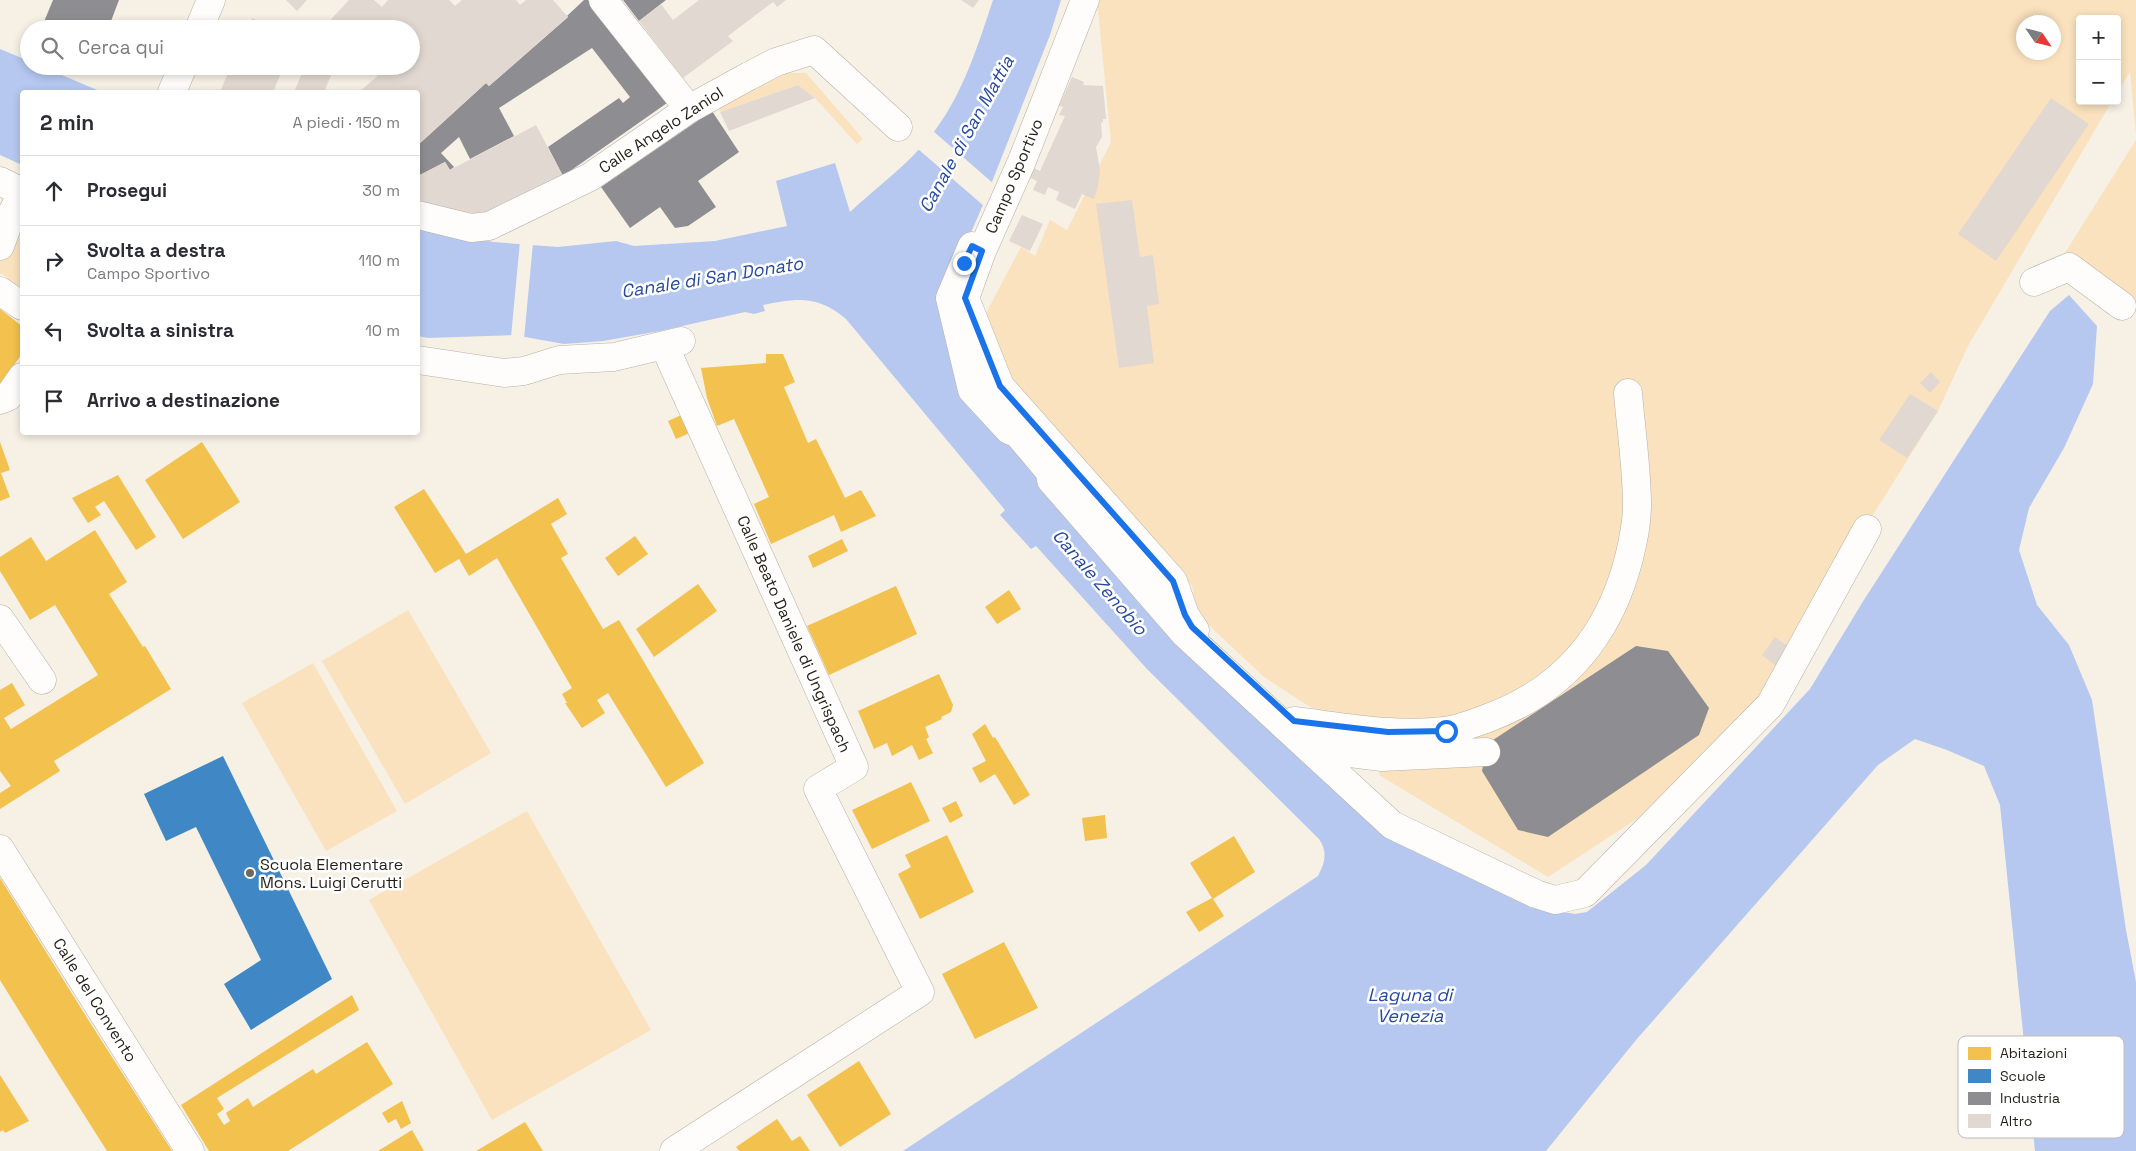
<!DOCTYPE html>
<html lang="it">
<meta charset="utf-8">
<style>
:root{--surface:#fff;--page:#f7f7f7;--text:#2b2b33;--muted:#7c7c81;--line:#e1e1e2}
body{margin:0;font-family:"Space Grotesk",sans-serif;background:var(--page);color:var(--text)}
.controls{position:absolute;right:15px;top:15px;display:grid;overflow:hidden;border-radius:5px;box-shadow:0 2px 8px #0003}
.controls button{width:45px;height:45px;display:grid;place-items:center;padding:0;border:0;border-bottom:1px solid var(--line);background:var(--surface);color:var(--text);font:25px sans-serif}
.compass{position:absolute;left:2016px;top:15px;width:45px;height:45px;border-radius:50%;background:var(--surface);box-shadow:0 2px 8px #0003;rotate:125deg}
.stop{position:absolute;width:15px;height:15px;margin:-11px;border:4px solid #1a73e8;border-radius:50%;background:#fff}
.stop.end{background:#1a73e8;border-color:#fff;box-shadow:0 1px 5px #0008}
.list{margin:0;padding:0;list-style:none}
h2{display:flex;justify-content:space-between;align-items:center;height:65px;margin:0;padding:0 20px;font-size:21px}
h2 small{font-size:16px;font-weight:400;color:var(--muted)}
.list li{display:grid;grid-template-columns:32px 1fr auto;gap:15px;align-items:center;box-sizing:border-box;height:70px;padding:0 20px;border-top:1px solid var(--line)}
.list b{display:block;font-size:19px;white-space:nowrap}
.list p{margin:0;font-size:16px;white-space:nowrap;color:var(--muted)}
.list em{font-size:16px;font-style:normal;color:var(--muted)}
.icon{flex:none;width:28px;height:28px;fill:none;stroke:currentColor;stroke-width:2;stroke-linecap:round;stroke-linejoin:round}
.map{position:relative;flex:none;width:2136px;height:1151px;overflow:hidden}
.search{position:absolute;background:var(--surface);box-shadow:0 2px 8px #0003;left:20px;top:20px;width:400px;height:55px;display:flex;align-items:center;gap:12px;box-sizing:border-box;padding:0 18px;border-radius:28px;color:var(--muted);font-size:19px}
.panel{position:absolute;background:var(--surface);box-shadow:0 2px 8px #0003;left:20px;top:90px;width:400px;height:345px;border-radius:5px}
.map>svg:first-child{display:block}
</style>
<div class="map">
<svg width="2136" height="1151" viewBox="0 0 2136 1151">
<rect width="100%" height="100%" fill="#f6f0e5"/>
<path fill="#fae2be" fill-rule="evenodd" d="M1097 0H2136V135L2130 72 2117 92V19H2080V101H2112L1968 346 1938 411 1739 729 1693 782 1548 877 1379 775 1389 725 1355 722 1310 707 1264 677 1198 615 1192 586 1011 379 983 319 1021 247 1035 256 1050 220 1067 230 1111 142ZM2024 22H2054V52H2024Z
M780 73H806L863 139 857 144 815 98 798 85 720 112 717 105Z
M2136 140V307L2119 290 2063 256Z
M17 214 22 217V288L0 273V262Z
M408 610 491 753 405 804 322 661Z
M313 663 397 811 326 851 242 703Z
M527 811 651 1030 492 1120 369 900Z"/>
<path fill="#b6c8f0" d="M993 0H1061L1050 35 982 207 943 297 965 391 1376 820 1551 910 1575 914 1587 912 1646 865 1810 689 1862 603 2050 311 2069 295 2097 326 2093 384 2064 448 2029 508 2019 550 2037 605 2069 645 2092 700 2126 930 2136 982V1151H2035L2000 805 1984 766 1947 750 1915 739 1878 765 1636 1040 1546 1151H903L1318 876C1325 863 1328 852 1319 839L1147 669 1036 546 1031 549 1000 515 1005 510 846 319C818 295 797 298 763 305L765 311 754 314 745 312 660 331 603 341 564 344 514 335 428 338 418 336V222L493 242 558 247 616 241 634 246 715 241 787 226 776 181 835 163 850 212C878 186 913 161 936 129 964 91 978 45 993 0Z
M0 49 29 61V66H40L102 92H22V165L0 155Z"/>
<path fill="#f6f0e5" d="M933 131 994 184 984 206 918 149Z
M520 241 533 243 524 339 511 337Z"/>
<path fill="#f2c14e" d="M0 309 22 326V354L0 384Z
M766 354H783L795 382 784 387 808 443 816 439 845 498 861 490 876 516 841 532 834 515 771 544 754 504 769 497 734 419 717 426 707 398 701 368 766 363Z
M686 413 694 431 676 439 668 421Z
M0 442 10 470 1 473 10 497 0 501Z
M202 442 240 502 183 539 145 480Z
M118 475 156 537 136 550 104 501 95 507 101 515 88 523 72 498Z
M424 489 466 554 558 498 567 514 551 524 568 554 561 558 603 629 619 620 704 763 666 787 608 693 597 700 605 713 582 728 565 703H567L562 694 572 688 497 558 469 576 459 559 435 573 394 507Z
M95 530 127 582 109 594 143 647 145 646 171 689 54 761 60 771 0 809V793L11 786 0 771V690L12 683 25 705 4 718 11 729 98 675 55 605 30 620 0 571V557L31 537 46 561Z
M635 536 648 554 618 576 605 558Z
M842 539 848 551 813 568 808 556Z
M698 584 717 611 654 657 636 629Z
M896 586 917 634 829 675 807 626Z
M1009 590 1021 609 997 624 985 607Z
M939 674 953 705 951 712 941 717 942 719 925 727 929 737 926 739 933 753 919 760 912 745 892 756 887 743 874 749 858 711Z
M985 724 993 738 995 737 1030 795 1014 805 995 774 980 783 972 768 986 761 972 734Z
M911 782 930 821 872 849 852 810Z
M956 801 963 816 950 823 942 808Z
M1105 815 1107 838 1085 841 1082 818Z
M947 835 974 892 920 919 898 874 911 867 905 855Z
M1234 836 1255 872 1213 899 1224 916 1199 932 1186 912 1212 898 1190 863Z
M0 878 89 1021 172 1151H107L57 1072 0 980Z
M1004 942 1038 1008 975 1039 942 974Z
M352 995 359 1010 217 1098 224 1109 217 1114 224 1125 230 1121 226 1113 248 1098 253 1107 313 1069 316 1074 367 1042 393 1084 288 1151H209L181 1105Z
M859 1061 891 1114 840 1147 807 1095Z
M0 1075 29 1121 5 1133 3 1130 0 1132Z
M402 1101 411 1123 401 1129 396 1119 388 1123 382 1113Z
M777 1119 792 1141 800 1136 810 1151H739L736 1147Z
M525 1122 543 1151H476L493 1141Z
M412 1130 424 1151H378Z"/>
<path fill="#3f88c5" d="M223 756 332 979 251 1030 224 984 261 960 196 827 166 841 144 794Z"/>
<path fill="#8d8d92" d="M53 0H119L108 29H41Z
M584 0H588L667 103 563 176 548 147 619 98 623 103 630 97 592 48 499 108 514 136 470 159 459 137 441 153 454 167 450 170 445 162 418 176V145L486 83 489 86 568 17 567 16Z
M623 0H666L639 21Z
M712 111 739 152 698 181 716 207 688 226 675 228 660 207 630 228 601 187Z
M1636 646 1668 651 1709 708 1699 735 1548 837 1518 830 1482 771 1487 744Z"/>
<path fill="#e2d8d2" d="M286 0H307L297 11Z
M349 0H374L382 7 388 0H449L455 6 462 0H516L520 5 526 0H553L568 17 489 86 486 83 418 145V92H359L389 66H411V29H322Z
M699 0H786L777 7 773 2 728 36 733 41 683 78 639 21 661 4 673 20Z
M961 0H979L973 8Z
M252 18 276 29H247Z
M231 66H284L273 92H220Z
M305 66H335L324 92H294Z
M336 66H360L353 74Z
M1072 77 1084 82 1083 85 1103 86 1106 119H1103V123L1101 122 1102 137 1096 147 1100 170 1098 187 1094 199 1082 194 1075 209 1056 200 1059 192 1048 187 1045 195 1033 190 1037 181 1026 176 1030 166 1040 171 1065 116 1059 115 1063 107 1059 106Z
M798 85 815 98 729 131 720 112Z
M2051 98 2089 124 1996 261 1958 234Z
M536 125 563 176 473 222 418 210V176L445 162 450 170Z
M1132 200 1140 257 1153 255 1159 304 1147 306 1154 363 1119 368 1096 204Z
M1022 215 1043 224 1030 251 1009 241Z
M1931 372 1940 382 1930 393 1920 383Z
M1910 394 1938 411 1907 458 1879 440Z
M1775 637 1796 652 1782 671 1762 655Z"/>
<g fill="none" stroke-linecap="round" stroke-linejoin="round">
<g stroke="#b7b1a7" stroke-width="29">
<path id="street" d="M603 0 689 109
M1085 0 1022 161 982 251 965 298 1000 386 1173 581 1185 615 1195 630
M199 29 211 0
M172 92 183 66
M0 181 22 192
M418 215 471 228 489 226 590 177 689 109 749 76 776 62 814 50 898 127
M0 246 12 213 22 193
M982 251 972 246 950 298 972 390 1009 430 1018 434 1050 472 1051 480 1185 634 1392 825 1536 894 1555 900 1585 893 1770 705 1867 529
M2034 282 2069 267 2122 306
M0 291 22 306
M664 345 854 767 818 789 920 992 674 1151
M418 360 504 373 524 371 559 360 614 357 681 341
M0 400 8 397 22 377
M0 619 42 680
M1294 721C1344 727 1395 737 1445 731 1460 729 1474 723 1488 718 1564 690 1609 636 1629 558 1633 541 1637 524 1637 506 1637 469 1631 430 1628 393
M1310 735 1326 750 1382 757 1486 752
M0 849 190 1151"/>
</g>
<use href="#street" stroke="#fefdfb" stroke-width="28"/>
</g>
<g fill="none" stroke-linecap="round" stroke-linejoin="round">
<path stroke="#1a73e8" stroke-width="6" d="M964 263 972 246 982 251 965 298 1000 386 1173 581 1185 615 1192 627 1294 721 1388 732 1446 731"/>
</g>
<circle fill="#6e685e" stroke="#fff" stroke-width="2" cx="250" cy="873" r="5"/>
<g text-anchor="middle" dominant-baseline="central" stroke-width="5" stroke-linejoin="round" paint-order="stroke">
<g font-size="16" fill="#251f16" stroke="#fff">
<text transform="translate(661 130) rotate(-33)">Calle Angelo Zaniol</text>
<text transform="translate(1014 176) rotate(-67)">Campo Sportivo</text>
<text transform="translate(794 634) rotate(66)">Calle Beato Daniele di Ungrispach</text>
<text transform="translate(95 1000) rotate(58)">Calle del Convento</text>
</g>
<g font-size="16" fill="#251f16" stroke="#fff" text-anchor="start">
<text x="260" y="864">Scuola Elementare<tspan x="260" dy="18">Mons. Luigi Cerutti</tspan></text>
</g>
<g font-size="18" font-style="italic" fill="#26489e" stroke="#fff">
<text transform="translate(966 134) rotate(-61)">Canale di San Mattia</text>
<text transform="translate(712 277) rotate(-9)">Canale di San Donato</text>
<text transform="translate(1100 582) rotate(49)">Canale Zenobio</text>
<text x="1410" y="994">Laguna di<tspan x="1410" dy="21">Venezia</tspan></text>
</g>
</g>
<rect x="1958" y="1036" width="166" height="102" rx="8" fill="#fff" stroke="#bebcb9" stroke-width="1"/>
<rect x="1968" y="1047" width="23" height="13" fill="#f2c14e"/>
<rect x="1968" y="1069" width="23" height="14" fill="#3f88c5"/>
<rect x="1968" y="1092" width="23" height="13" fill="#8d8d92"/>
<rect x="1968" y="1114" width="23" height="14" fill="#e2d8d2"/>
<g font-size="14" fill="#251f16">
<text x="2000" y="1058">Abitazioni</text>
<text x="2000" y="1081">Scuole</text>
<text x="2000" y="1103">Industria</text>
<text x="2000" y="1126">Altro</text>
</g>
</svg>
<div class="controls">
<button>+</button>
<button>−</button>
</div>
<svg class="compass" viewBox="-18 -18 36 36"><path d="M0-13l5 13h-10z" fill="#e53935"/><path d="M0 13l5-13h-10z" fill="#7c7c81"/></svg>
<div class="stop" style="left:1446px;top:731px"></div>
<div class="stop end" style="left:964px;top:263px"></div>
<div class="search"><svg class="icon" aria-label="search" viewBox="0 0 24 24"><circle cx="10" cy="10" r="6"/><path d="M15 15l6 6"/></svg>Cerca qui</div>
<section class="panel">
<h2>2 min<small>A piedi · 150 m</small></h2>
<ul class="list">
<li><svg class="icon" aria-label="ahead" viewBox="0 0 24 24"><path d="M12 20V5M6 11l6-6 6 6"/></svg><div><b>Prosegui</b></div><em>30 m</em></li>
<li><svg class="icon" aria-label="right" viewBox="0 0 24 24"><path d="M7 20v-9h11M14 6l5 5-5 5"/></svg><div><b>Svolta a destra</b><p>Campo Sportivo</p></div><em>110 m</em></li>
<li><svg class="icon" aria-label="left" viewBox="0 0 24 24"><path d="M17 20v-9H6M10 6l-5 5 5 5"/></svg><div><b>Svolta a sinistra</b></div><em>10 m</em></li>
<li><svg class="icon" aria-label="arrive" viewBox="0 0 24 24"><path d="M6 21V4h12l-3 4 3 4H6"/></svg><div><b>Arrivo a destinazione</b></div></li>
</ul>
</section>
</div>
